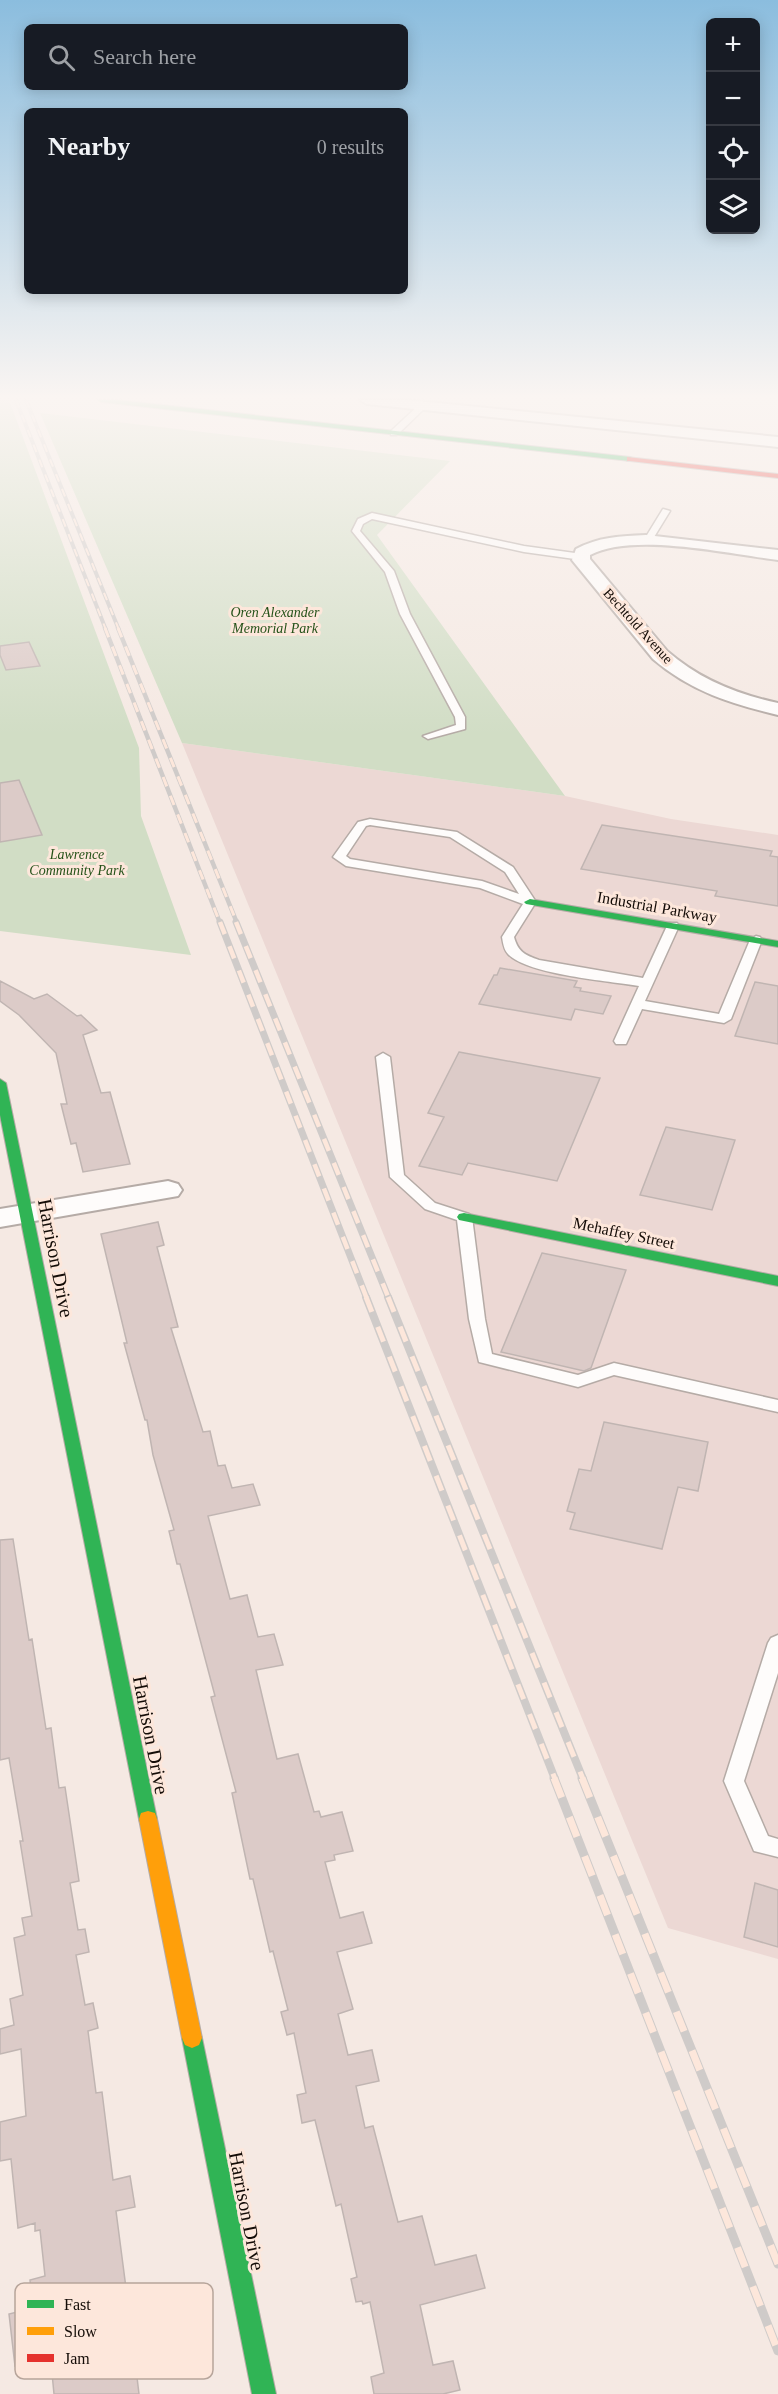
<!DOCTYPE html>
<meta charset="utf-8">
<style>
:root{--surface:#171b24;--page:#20242c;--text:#f1f3f6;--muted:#9ea1a6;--line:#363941}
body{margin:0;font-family:Georgia,serif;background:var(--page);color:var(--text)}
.controls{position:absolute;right:18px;top:18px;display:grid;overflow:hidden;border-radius:9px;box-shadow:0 3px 15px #0003}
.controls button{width:54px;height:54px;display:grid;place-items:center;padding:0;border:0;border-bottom:2px solid var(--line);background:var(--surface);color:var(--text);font:30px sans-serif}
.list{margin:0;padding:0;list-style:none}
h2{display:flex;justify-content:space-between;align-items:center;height:78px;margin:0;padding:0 24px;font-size:26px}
h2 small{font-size:20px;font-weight:400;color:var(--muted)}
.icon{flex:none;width:33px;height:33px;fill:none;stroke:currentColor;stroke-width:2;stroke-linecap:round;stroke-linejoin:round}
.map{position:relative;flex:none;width:778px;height:2394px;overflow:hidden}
.search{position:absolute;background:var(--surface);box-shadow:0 3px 15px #0003;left:24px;top:24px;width:384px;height:66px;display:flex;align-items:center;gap:15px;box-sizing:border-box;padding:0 21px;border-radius:9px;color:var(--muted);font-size:22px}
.panel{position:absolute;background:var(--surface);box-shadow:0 3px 15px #0003;left:24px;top:108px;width:384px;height:186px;border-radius:9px}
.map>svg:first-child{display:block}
</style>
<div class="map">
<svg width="778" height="2394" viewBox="0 0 778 2394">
<rect width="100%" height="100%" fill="#f5e9e3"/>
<path fill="#ecd8d4" d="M182 743 565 796 671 819 778 835V1959L668 1928Z"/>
<path fill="#d1ddc5" d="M0 400H9L139 748 141 816 191 955 0 931Z
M40 413 450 461 377 535 565 796 182 743Z"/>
<path fill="#dccbc8" stroke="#c0b5b2" stroke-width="1.5" d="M29 642 40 666 6 670 0 655V646Z
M19 780 42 835 0 842V783Z
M602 825 772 851 770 856 778 857V906L715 896 717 891 581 869Z
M500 968 577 981 574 987 581 988 580 991 611 996 603 1014 575 1009 571 1020 479 1004 494 975H497Z
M0 981 34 999 47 994 77 1016 81 1015 97 1030 83 1035 101 1093 110 1092 130 1164 83 1172 76 1143 71 1144 61 1104H67L56 1053 19 1015 0 1001Z
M755 982 778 986V1044L735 1036Z
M459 1052 600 1078 557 1181 468 1163 462 1175 419 1166 444 1117 428 1113Z
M666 1127 735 1140 712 1210 640 1195Z
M158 1222 164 1245 157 1247 178 1327 171 1328 203 1432 210 1431 218 1466 225 1465 232 1488 253 1484 260 1505 208 1516 230 1599 247 1595 258 1637 274 1634 283 1665 256 1670 277 1759 298 1754 314 1812 319 1811 321 1817 342 1812 353 1851 334 1855 335 1860 325 1862 340 1918 363 1912 372 1943 337 1952 353 2009 338 2014 348 2055 372 2050 379 2081 356 2086 365 2128 373 2126 398 2222 422 2216 435 2265 476 2255 485 2288 420 2305 433 2365 453 2361 460 2390 443 2394H374L371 2377 384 2373 370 2302 363 2304 362 2301 356 2302 351 2279 357 2277 341 2204 336 2206 315 2120 302 2123 297 2095 306 2093 294 2033 287 2035 281 2012 288 2010 273 1951 270 1952 253 1879H250L232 1793 236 1792 211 1697 215 1696 180 1564H177L169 1531 174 1530 153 1455 147 1420H145L124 1343H127L101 1234Z
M542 1253 626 1270 591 1368 584 1371 501 1352Z
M604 1422 708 1442 698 1491 678 1487 662 1549 570 1529 575 1513 567 1511 579 1469 591 1471Z
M13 1539 29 1640 32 1639 46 1729 51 1728 59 1788 65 1787 79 1881 70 1883 78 1930 85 1929 89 1952 76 1955 85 2005 93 2003 98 2028 88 2031 96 2093 102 2092 113 2180 130 2176 135 2207 116 2211 129 2311 61 2328 64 2353 15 2366 9 2314 33 2308 30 2280 45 2276 40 2230 35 2231V2223L18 2228 11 2159 0 2161V2122L26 2116 21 2049 0 2054V2029L14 2025 10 1999 23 1995 14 1938 25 1935 22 1918 32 1916 20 1841H23L9 1758 0 1760V1540Z
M755 1883 778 1890V1947L744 1937Z
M134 2352 139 2394H54L52 2373Z"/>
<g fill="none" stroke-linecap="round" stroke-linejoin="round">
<g stroke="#b5aba6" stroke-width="3">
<path id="lane" d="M420 404 427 406 397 435H391V431Z
M663 509 670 511 651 542H645L644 540Z
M372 513 524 546 582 554 587 557 582 560 524 552 372 519 363 524 360 531 394 571 410 614 465 717V729L428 739 423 736 456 725 455 717 400 614 385 572 352 531 358 519Z
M370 819 457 832 513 867 536 902 514 937C518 952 525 955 539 960L643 978 667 926 669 923H677L679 926 645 1001 719 1014 750 940 756 936 760 937 762 940 731 1019 724 1023 642 1009 626 1044H616L614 1041 639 986C610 981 528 975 508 954 504 950 503 943 502 937L523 904 480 888 346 866 333 857 358 822ZM370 825 450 837 505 872 519 894 482 881 350 859 346 856 366 826Z
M383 1053 390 1057 404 1175 435 1203 469 1214 472 1217 485 1319 492 1354 578 1375 614 1363 778 1400V1412L614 1375 578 1387 479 1362 469 1319 457 1220 425 1209 390 1177 376 1057Z
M778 1635V1673L744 1781 768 1836 778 1839V1857L754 1851 724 1781 768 1643 771 1638Z"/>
</g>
<g stroke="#b5aba6" stroke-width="4">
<path id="street" d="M360 400H408L778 437V447L367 404Z
M646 535 778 550V560C729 554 633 532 590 555V559L667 651C699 679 736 694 778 703V715C732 704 690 691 653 659L572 560 576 549C598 537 620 536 646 535Z
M168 1181 178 1184 182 1190 178 1196 0 1227V1209Z"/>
</g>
<g stroke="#b5aba6" stroke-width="2">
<path id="fast" d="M98 400H118L630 457 634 459 630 461 101 402Z
M530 899 778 941V947L526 904 524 902Z
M0 1079 6 1083 157 1819 155 1825 148 1827 141 1825 139 1819 0 1115Z
M464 1213 778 1276V1286L459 1220 457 1217 459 1214Z
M192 2028 199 2031 202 2038 276 2394H252L182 2038 185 2031Z"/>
</g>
<g stroke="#b5aba6" stroke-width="2">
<path id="slow" d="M148 1811 155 1813 157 1819 202 2038 199 2045 192 2048 185 2045 182 2038 139 1819 141 1813Z"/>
</g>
<g stroke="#b5aba6" stroke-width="2">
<path id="jam" d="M627 457 778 474V478L630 461H627Z"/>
</g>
<use href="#lane" fill="#fefcfb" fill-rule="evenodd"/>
<use href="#street" fill="#fefcfb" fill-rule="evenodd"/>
<use href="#fast" fill="#30b455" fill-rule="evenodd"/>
<use href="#slow" fill="#ff9f0a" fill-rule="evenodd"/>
<use href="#jam" fill="#e5322d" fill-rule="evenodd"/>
<g stroke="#cfcbc9" stroke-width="4">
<path id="rail-far4" d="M16 400 106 630
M26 400 119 630"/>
</g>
<g stroke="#cfcbc9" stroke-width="4.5">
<path id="rail-far3" d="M105 628 220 923
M118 628 237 923"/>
</g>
<g stroke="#cfcbc9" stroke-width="7">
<path id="rail-far2" d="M220 922 367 1299
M236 922 389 1299"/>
</g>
<g stroke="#cfcbc9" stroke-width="8">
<path id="rail-far1" d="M366 1297 555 1779
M388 1297 583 1779"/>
</g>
<g stroke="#cfcbc9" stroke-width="9">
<path id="rail" d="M554 1778 778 2351
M582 1778 778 2264"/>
</g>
<use href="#rail-far4" stroke="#fde7db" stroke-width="2" stroke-dasharray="8" stroke-linecap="butt"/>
<use href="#rail-far3" stroke="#fde7db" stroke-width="3" stroke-dasharray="10" stroke-linecap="butt"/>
<use href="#rail-far2" stroke="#fde7db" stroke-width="4.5" stroke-dasharray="13" stroke-linecap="butt"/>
<use href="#rail-far1" stroke="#fde7db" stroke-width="5" stroke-dasharray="16" stroke-linecap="butt"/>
<use href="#rail" stroke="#fde7db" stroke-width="7" stroke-dasharray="21" stroke-linecap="butt"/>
</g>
<linearGradient id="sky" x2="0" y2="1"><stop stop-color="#8bbdde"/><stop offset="0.54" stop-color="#faf5f2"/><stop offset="1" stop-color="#faf5f2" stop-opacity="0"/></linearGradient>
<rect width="778" height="735" fill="url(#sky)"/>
<g text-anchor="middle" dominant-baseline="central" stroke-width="6" stroke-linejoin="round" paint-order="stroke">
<g font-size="14" font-style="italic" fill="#245118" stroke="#fde7db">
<text x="275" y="612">Oren Alexander<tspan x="275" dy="16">Memorial Park</tspan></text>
<text x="77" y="854">Lawrence<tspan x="77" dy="16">Community Park</tspan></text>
</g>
<g font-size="14" fill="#140c07" stroke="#fde7db">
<text transform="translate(638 626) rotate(48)">Bechtold Avenue</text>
</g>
<g font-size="16" fill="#140c07" stroke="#fde7db">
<text transform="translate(657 907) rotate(10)">Industrial Parkway</text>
<text transform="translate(624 1233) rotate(12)">Mehaffey Street</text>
</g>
<g font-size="20" fill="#140c07" stroke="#fde7db">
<text transform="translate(56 1258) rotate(79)">Harrison Drive</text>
<text transform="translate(151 1735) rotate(79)">Harrison Drive</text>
<text transform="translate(247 2211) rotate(79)">Harrison Drive</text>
</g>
</g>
<rect x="15" y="2283" width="198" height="96" rx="9" fill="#fde7db" stroke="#b7a59b" stroke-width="1.5"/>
<rect x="27" y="2300" width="27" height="8" fill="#30b455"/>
<rect x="27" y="2327" width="27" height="8" fill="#ff9f0a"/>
<rect x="27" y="2354" width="27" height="8" fill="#e5322d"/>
<g font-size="16" fill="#140c07">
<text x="64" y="2310">Fast</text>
<text x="64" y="2337">Slow</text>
<text x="64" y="2364">Jam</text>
</g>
</svg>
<div class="controls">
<button>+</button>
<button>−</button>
<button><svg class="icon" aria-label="locate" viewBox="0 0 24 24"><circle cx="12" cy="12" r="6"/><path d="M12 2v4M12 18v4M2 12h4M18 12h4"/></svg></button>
<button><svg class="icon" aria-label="layers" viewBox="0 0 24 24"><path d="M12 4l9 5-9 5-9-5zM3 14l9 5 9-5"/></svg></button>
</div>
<div class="search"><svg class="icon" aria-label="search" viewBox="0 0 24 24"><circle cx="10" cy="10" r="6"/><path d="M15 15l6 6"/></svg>Search here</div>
<section class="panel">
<h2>Nearby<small>0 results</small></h2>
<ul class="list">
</ul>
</section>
</div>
